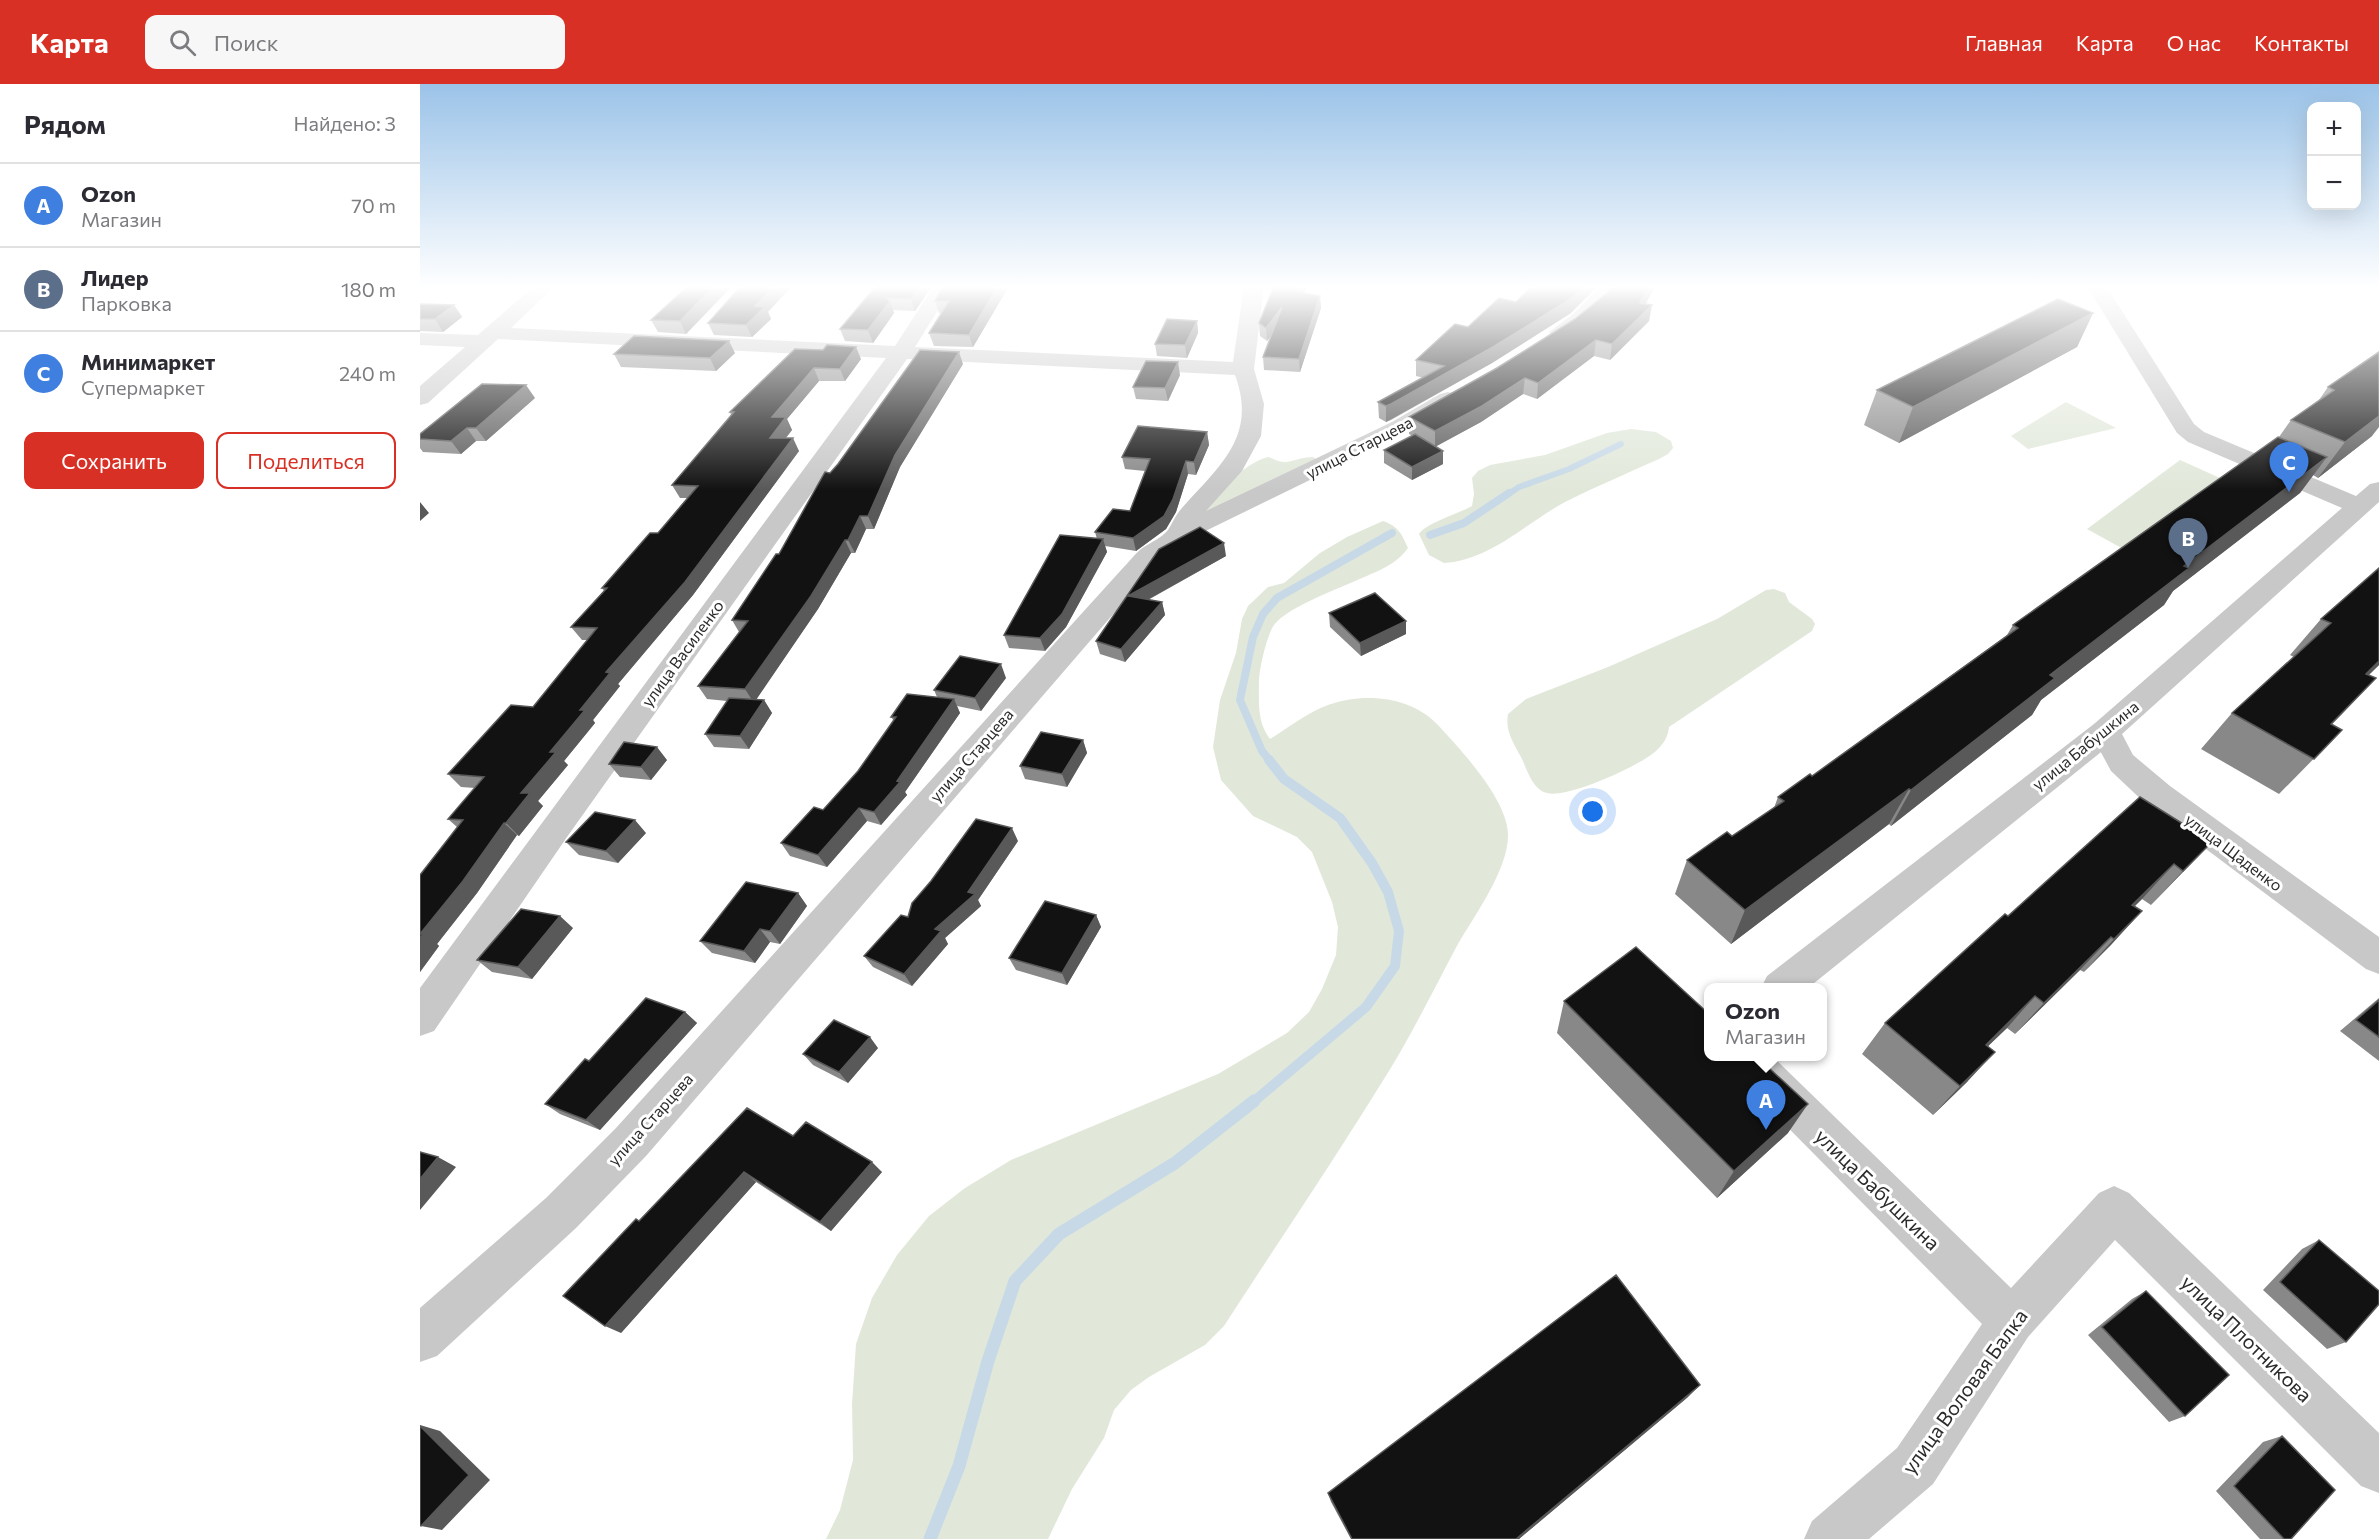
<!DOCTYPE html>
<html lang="ru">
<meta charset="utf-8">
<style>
:root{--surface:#fff;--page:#f7f7f7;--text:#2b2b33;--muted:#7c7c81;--line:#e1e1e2;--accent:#d93025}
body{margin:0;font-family:Commissioner,sans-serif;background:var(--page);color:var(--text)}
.controls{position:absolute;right:18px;top:18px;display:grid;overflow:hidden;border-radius:12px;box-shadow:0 6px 24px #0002}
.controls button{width:54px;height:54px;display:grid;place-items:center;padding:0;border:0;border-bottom:2px solid var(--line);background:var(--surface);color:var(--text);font:30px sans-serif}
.you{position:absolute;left:1173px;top:728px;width:21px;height:21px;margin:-15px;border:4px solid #fff;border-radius:50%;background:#1a73e8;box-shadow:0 0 0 9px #1a73e833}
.badge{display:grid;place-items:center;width:39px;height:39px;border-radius:50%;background:var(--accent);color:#fff;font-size:20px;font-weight:700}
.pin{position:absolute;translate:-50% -50px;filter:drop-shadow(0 2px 3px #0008)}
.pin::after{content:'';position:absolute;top:32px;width:21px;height:18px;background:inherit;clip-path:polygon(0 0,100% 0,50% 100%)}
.popup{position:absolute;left:1284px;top:899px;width:123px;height:78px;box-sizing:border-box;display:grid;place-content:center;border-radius:12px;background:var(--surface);filter:drop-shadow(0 2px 4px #0005);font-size:20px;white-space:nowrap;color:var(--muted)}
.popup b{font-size:22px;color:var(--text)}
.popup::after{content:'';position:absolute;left:50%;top:100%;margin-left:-12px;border:12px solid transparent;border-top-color:var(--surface)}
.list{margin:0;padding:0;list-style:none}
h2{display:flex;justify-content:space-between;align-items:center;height:78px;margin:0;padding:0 24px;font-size:26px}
h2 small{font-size:20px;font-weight:400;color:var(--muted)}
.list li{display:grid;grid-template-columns:39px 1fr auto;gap:18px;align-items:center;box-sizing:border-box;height:84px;padding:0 24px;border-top:2px solid var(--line)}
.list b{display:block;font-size:22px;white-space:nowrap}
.list p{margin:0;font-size:20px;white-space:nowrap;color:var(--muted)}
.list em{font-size:20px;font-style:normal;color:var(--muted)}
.actions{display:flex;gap:12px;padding:18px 24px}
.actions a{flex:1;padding:14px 0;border:2px solid var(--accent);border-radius:12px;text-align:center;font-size:21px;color:var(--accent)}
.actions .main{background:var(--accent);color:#fff}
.icon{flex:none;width:33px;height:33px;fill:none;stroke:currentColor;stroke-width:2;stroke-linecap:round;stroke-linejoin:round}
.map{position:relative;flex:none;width:1959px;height:1455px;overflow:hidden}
header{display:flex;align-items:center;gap:36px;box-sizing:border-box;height:84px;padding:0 30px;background:var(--accent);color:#fff}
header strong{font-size:28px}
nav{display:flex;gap:33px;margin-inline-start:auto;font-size:21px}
.search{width:420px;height:54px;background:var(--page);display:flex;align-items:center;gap:15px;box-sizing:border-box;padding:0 21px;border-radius:12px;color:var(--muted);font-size:22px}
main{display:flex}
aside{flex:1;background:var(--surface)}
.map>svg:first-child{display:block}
</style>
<header>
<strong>Карта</strong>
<div class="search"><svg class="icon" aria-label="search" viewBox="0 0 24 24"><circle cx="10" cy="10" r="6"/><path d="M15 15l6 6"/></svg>Поиск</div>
<nav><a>Главная</a><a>Карта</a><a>О нас</a><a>Контакты</a></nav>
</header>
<main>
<aside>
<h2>Рядом<small>Найдено: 3</small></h2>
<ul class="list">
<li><span class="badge" style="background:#3f7fe0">A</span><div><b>Ozon</b><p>Магазин</p></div><em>70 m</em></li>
<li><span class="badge" style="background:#5c6f8a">B</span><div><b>Лидер</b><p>Парковка</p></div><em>180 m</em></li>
<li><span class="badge" style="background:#3f7fe0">C</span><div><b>Минимаркет</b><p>Супермаркет</p></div><em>240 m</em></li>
</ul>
<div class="actions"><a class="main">Сохранить</a><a>Поделиться</a></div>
</aside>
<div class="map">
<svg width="1959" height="1455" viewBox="0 0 1959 1455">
<rect width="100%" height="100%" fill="#fff"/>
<path fill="#e1e8da" d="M1646 318 1696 344 1608 365 1591 352Z
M1211 345 1236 348 1251 357 1253 364 1248 370 1239 375C1208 389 1177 402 1147 417 1107 438 1071 476 1024 479L1009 471 999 450C1006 439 1038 430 1052 422L1054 410 1052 394 1058 387 1070 381 1125 371 1187 349Z
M849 373C869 384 874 373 893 373L897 376 785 429C791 410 829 376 849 373Z
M1760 376 1800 394 1707 467 1667 445Z
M963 437C978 442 982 450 988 464 980 476 964 485 951 490 928 501 868 522 854 541 847 551 839 585 839 598 839 619 837 638 850 655 868 644 888 628 908 621 944 608 991 612 1018 641 1041 666 1087 715 1088 750 1089 784 1055 831 1038 860 1015 903 994 946 969 987 916 1073 859 1157 804 1242L785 1261 729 1293 711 1306 694 1326 684 1354 652 1405 628 1455H406L420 1426 433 1376 432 1320 436 1260 452 1214 477 1171 509 1132 545 1104 591 1076 798 990 867 949 889 928 902 905 916 871 918 843 912 818 892 768 877 753 833 732 801 696 793 663 800 616 816 569 822 535 828 522 848 503 864 499 900 469 927 453Z
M1354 505 1365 509 1369 518 1392 535 1395 540 1392 547 1249 643C1248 653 1244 659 1237 666 1222 681 1147 715 1127 709 1112 705 1107 685 1101 673 1093 658 1085 647 1088 630L1106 615 1188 583 1297 535 1346 506Z"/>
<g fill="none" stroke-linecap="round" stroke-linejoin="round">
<path stroke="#c7d9e7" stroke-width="6" d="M1087 411 1099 403 1149 385 1201 360"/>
<path stroke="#c7d9e7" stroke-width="8" d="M1010 451 1044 439 1089 409
M850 677 842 667 820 616 833 553 843 530 857 514 972 449"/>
<path stroke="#c7d9e7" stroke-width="10" d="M832 1019 946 923 975 882 979 847 968 808 952 779 920 734 864 695 849 676"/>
<path stroke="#c7d9e7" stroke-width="13" d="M510 1455 539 1382 568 1277 595 1197 639 1150 755 1079 834 1017"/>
<path fill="#c8c8c8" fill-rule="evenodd" d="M114 202H135L91 244 475 262 514 202H533L495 263 813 278 824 202H844L834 285 844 320 841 352 822 387 786 427 972 338 1020 310 1028 308 1036 310 1039 315 1036 320 988 348 765 457 739 477 226 1072 156 1144 17 1272 0 1278V1224L126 1114 196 1044 702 485C708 479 714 471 721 465 729 459 742 454 748 446 752 440 756 430 762 424 799 382 838 353 815 291L487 275 147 753 14 947 0 952V904L466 274 78 255 8 319 0 321V302L45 263 0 261V249L58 251Z
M1181 202H1201C1189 219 1154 258 1132 252L1129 248 1152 231Z
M1685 637 1696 640 1700 648 1696 656 1388 904H1341L1347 892 1674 640Z
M1305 972H1352L1591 1204 1679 1109 1694 1102 1709 1109 1959 1349V1409L1941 1402 1695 1156 1608 1253 1513 1400 1449 1455H1384L1392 1437 1477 1364 1562 1240 1310 985Z"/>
<path fill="#c8c8c8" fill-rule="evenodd" d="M1667 202H1686L1774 340 1784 348 1936 412 1950 400 1959 398V418L1702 650 1713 671 1750 702 1959 853V890L1946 885 1726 720 1691 687 1670 648 1674 640 1922 424 1768 358 1757 349Z"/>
</g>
<path fill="#888" d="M268 202H312L266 250 238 248 231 236Z
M456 202H512L495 227 473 226 474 229 453 259 425 257 420 245Z
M589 202 553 263 514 262 509 249 522 229H519L515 217Z
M883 209 900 212 901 224 880 288 844 286 843 273 852 251 847 257 840 252 839 239Z
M1187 209 1225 220 1229 237 1190 276 1174 272 1117 315 1103 310 1061 338 1016 362 1023 367V380L992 396 964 379V366L993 352 989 350V333L1077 284 1155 235Z
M1096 218 1151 229 1072 279 971 336 966 338 959 334 958 318 1004 294 996 292V276L1048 243Z
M0 220 34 221 42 233 23 248 0 247Z
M348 228 351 235 332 253 294 251 288 239Z
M1673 229 1657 263 1479 359 1444 341 1457 306Z
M777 237 778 249 767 274 737 272 735 260Z
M375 265 441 275 425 297H399L367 335 372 346 366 354 379 367 273 511 198 600 200 602 173 636 175 639 144 677 148 681 118 717 123 722 99 752 97 751 57 809 17 860 19 862 0 888V791L37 743 28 735 55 704 41 703 28 690 113 623 168 556H162L151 543 184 507 182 504 238 449 267 414H260L252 401 311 331 310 328Z
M1959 268 1952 352 1898 394 1893 391 1880 409 1753 507 1744 521 1621 616 1612 631 1471 742 1469 740 1311 860 1255 810 1267 776 1312 752 1354 724 1358 713 1392 692 1587 551 1593 541 1859 353 1871 336 1899 316 1908 303Z
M315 269 296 287 201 283 194 270Z
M543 280 480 383 454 445H446L435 469H431L398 525 336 615 344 616 352 629 329 665 294 663 285 650 307 617 287 615 278 602 319 548 312 536 359 470 410 389Z
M760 291 748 317 716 315 713 303Z
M115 314 66 357H56L41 370 3 368 0 364V350Z
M787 348 789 361 776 391 768 390 756 428 746 445 716 467 685 462 687 468 646 543 625 567 589 564 584 551 677 455 675 448 710 427 725 387 705 385 702 373Z
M739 465 806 472 728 516 742 518 745 531 705 578 680 570 676 557Z
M1959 484V581L1949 591 1912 640 1922 646 1859 710 1781 665 1812 629 1874 573 1870 571 1901 535Z
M909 529 986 550 941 572 910 543Z
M586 594 561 627 537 622 540 629 485 708 487 711 461 741 447 737 407 783 370 772 361 759 403 726 438 687 474 637 471 633 517 613 514 606Z
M663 656 667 669 647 703 605 695 600 682Z
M247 676 231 696 200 693 189 680Z
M226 749 198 779 159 771 146 758Z
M598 757 558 816 561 822 525 854 528 860 492 902 453 883 444 872 488 833Z
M1792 758 1731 821 1722 815 1715 822 1722 827 1664 888 1660 886 1595 950 1587 944 1568 962 1547 998 1513 1031 1442 970 1465 939Z
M378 809 387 822 360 860 350 858 335 879 292 869 280 857Z
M676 831 681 843 647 901 596 886 589 874Z
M153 844 112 895 72 888 57 876Z
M1959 914V977L1920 947Z
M1144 917 1368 1049 1297 1114 1137 949Z
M265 928 277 939 180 1046 140 1030 125 1020 169 977Z
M458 964 428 999 393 981 383 970Z
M373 1052 462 1088 411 1147 336 1098 201 1249 219 1137Z
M1899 1156 1926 1258 1907 1265 1843 1206 1882 1165Z
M1726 1207 1765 1332 1749 1338 1668 1251 1712 1215Z
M1268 1313 1099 1455H931L911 1418 908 1409Z
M1862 1352 1871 1455H1840L1796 1407 1843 1358Z"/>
<path fill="#595959" d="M294 202H312L266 250 260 237Z
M355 202H372L348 228 351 235 332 253 326 241 335 222Z
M500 202H512L495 227 491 215Z
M578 202H589L553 263 549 251Z
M878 202H888L876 219 875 207Z
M1164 202H1178L1151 229 1072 279 966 338V322Z
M1229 202H1235L1218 235 1220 219Z
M900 212 901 224 880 288 879 275Z
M470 217 474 229 453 259 448 246Z
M34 221 42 233 23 248 15 235Z
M1232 221 1229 237 1190 276 1192 260Z
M862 223 863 235 847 257 846 244Z
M1673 229 1657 263 1479 359 1493 323Z
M777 237 778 249 767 274 765 261Z
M1176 256 1174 272 1117 315 1118 299Z
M309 257 315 269 296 287 290 274Z
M436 263 441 275 425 297 420 285Z
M539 268 543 280 480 383 454 445 448 432 475 371Z
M758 278 760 291 748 317 745 304Z
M394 284 399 297 367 335 372 346 356 366 350 354 352 333Z
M1105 294 1103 310 1061 338 1015 363V347Z
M106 301 115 314 66 357 56 344Z
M1959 332V343L1952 352 1898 394 1925 358Z
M47 344 56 357 41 370 31 357Z
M787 348 789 361 776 391 774 378Z
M373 354 379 367 273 511 198 600 200 602 173 636 175 639 144 677 148 681 118 717 123 722 99 752 86 739 101 709 186 588Z
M1023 367V380L992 396V383Z
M1907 373 1880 409 1753 507 1744 521 1621 616 1612 631 1471 742 1491 706 1764 482Z
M766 377 768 390 756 428 746 445 716 467 713 454Z
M0 418 9 429 0 437Z
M440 432 446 445 435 469 428 456Z
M683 455 687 468 646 543 625 567 620 554Z
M425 456 431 469 398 525 334 619 325 605Z
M804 459 806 472 711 525 708 512Z
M742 518 745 531 705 578 701 565Z
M986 537V550L941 572 940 559Z
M1959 577V581L1912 626 1946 590Z
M581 580 586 594 561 627 555 614Z
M1956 594 1921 631 1883 669 1911 640Z
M534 615 540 629 485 708 487 711 461 741 454 728 477 697Z
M344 616 352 629 329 665 320 652Z
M663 656 667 669 647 703 642 690Z
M237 663 247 676 231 696 221 683Z
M1489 705 1469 740 1311 860 1325 826Z
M439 724 447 737 407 783 398 771Z
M215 736 226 749 198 779 186 767Z
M84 739 97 751 57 809 17 860 19 862 0 888V850Z
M592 744 598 757 558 816 561 822 525 854 528 860 492 902 484 890 515 845 548 808Z
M1792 758 1759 792 1731 821 1763 787Z
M1754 780 1722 815 1681 854 1712 821Z
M378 809 387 822 360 860 350 847Z
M1722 827 1691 861 1664 888 1694 855Z
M676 831 681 843 647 901 642 889Z
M140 832 153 844 112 895 98 883Z
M340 845 350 858 335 879 324 867Z
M1691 853 1660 886 1595 950 1624 919Z
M1615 912 1587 944 1538 991 1566 961Z
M265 928 277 939 180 1046 166 1036Z
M450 953 458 964 428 999 419 988Z
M1575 968 1547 998 1513 1031 1540 1002Z
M1388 1020 1368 1049 1297 1114 1314 1087Z
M18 1073 36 1083 0 1126V1095Z
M452 1078 462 1088 411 1147 400 1138Z
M324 1088 336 1098 201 1249 185 1242Z
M1280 1301 1268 1313 1099 1455H1096Z
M0 1341 20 1347 70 1396 22 1446 1 1442Z"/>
<path fill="#121212" stroke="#595959" stroke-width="1.5" d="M268 202H294L260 237 231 236Z
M321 202H355L335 222 345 223 326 241 288 239Z
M456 202H500L491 215 466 214 470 217 448 246 420 245Z
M523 202H578L549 251 509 249 529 217H515Z
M854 202H878L875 207 900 212 879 275 843 273 862 223 846 244 839 239Z
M1112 202H1164L1152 214 1073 263 971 320 966 322 958 318 1024 282 996 276 1035 240 1048 243 1079 214 1096 218Z
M1193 202H1229L1220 219 1232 221 1192 260 1176 256 1118 299 1105 294 1062 322 1015 347 989 333 1077 284 1155 235 1187 209Z
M1638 215 1673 229 1493 323 1457 306Z
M0 220 34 221 15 235H0Z
M747 235 777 237 765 261 735 260Z
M214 252 309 257 290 274 194 270Z
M407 261 436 263 420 285 394 284 352 333H366L350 354H373L265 498 186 588 190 589 160 626H165L130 668H136L101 709H110L86 739H84L43 797 0 850H3L0 855V791L43 736 28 735 64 693 28 690 91 621 113 623 177 544 151 543 187 504H182L230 449H238L278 402 252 401 314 328H310L375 265 403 266Z
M500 266 539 268 475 371 448 432H440L428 456H425L391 512 325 605 278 602 328 537 312 536 356 470H359L405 388 410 389 418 380Z
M1959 268V332L1925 358 1871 336 1914 306 1908 303Z
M726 277 758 278 745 304 713 303Z
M62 300 106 301 56 344H47L31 357 0 355V350Z
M718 342 787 348 774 378 766 377 753 415 744 432 713 454 675 448 693 425 710 427 730 375 702 373Z
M995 350 1023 367 992 383 964 366Z
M1858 353 1907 373 1764 482 1769 484 1630 591 1635 594 1491 706 1489 705 1325 826 1267 776 1307 748 1312 752 1364 717 1358 713 1390 690 1392 692 1598 544 1593 541Z
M780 443 804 459 708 512 742 518 701 565 676 557 739 465Z
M640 451 683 455 642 530 620 554 584 551Z
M1959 484V577L1946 590 1956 594 1911 640 1922 646 1894 675 1812 629 1911 539 1901 535Z
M955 509 986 537 940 559 909 529Z
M540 572 581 580 555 614 514 606Z
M487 610 534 615 477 697 480 698 454 728 439 724 398 771 361 759 394 723 403 726 438 687 476 633H471Z
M309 614 344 616 320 652 285 650Z
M621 648 663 656 642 690 600 682Z
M204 658 237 663 221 683 189 680Z
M1720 713 1792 758 1763 787 1754 780 1712 821 1722 827 1694 855 1691 853 1624 919 1615 912 1566 961 1575 968 1540 1002 1465 939 1585 830 1588 832Z
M175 728 215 736 186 767 146 758Z
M556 735 592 744 548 808 555 810 515 845 521 847 484 890 444 872 481 831 488 833 492 819 511 797Z
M326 798 378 809 350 847 340 845 324 867 280 857Z
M625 817 676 831 642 889 589 874Z
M101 825 140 832 98 883 57 876Z
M1216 863 1289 930V972H1336L1388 1020 1314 1087 1144 917Z
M226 914 265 928 166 1036 125 1020 165 975 169 977Z
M1959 916V953L1936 936Z
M414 936 450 953 419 988 383 970Z
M327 1024 373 1052 386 1038 452 1078 400 1138 324 1088 185 1242 143 1212 216 1135 219 1137Z
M0 1068 18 1073 0 1095Z
M1899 1156 1959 1207V1220L1926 1258 1860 1198Z
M1196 1191 1280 1301 1096 1455H932L908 1409Z
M1726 1207 1809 1291 1765 1332 1682 1243Z
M0 1342 49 1391 1 1442 0 1441Z
M1862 1352 1915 1406 1871 1455H1864L1814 1402Z"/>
<linearGradient id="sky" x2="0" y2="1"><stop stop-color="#9bc3e8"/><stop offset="0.5" stop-color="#fff"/><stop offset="1" stop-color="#fff" stop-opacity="0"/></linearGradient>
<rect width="1959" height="406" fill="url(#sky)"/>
<g text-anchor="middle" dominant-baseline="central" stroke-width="6" stroke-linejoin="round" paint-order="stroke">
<g font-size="16" fill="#2b2b2b" stroke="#fff">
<text transform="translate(939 363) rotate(-27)">улица Старцева</text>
<text transform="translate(262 569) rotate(-54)">улица Василенко</text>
<text transform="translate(1665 661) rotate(-39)">улица Бабушкина</text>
<text transform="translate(551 671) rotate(-49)">улица Старцева</text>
<text transform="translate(1814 768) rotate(37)">улица Щаденко</text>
<text transform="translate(230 1035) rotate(-48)">улица Старцева</text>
</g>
<g font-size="20" fill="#2b2b2b" stroke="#fff">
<text transform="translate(1458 1105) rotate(44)">улица Бабушкина</text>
<text transform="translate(1827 1254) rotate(44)">улица Плотникова</text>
<text transform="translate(1544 1307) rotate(-54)">улица Воловая Балка</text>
</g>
</g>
</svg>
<div class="controls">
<button>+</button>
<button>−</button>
</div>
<div class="you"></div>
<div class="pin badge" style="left:1346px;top:1046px;background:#3f7fe0">A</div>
<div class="popup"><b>Ozon</b>Магазин</div>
<div class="pin badge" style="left:1768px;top:484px;background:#5c6f8a">B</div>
<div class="pin badge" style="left:1869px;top:408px;background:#3f7fe0">C</div>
</div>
</main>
